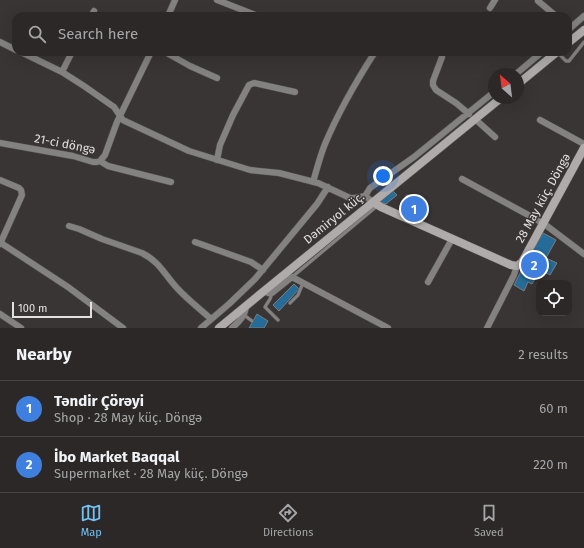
<!DOCTYPE html>
<meta charset="utf-8">
<style>
:root{--surface:#2c2828;--page:#383434;--text:#f1f3f6;--muted:#a6a6a8;--line:#484445;--accent:#73c1f5}
body{margin:0;font-family:"Fira Sans",sans-serif;background:var(--page);color:var(--text)}
.controls{position:absolute;right:12px;bottom:12px;display:grid;overflow:hidden;border-radius:8px;box-shadow:0 4px 16px #0002}
.controls button{width:36px;height:36px;display:grid;place-items:center;padding:0;border:0;border-bottom:1px solid var(--line);background:var(--surface);color:var(--text);font:20px sans-serif}
.compass{position:absolute;left:488px;top:68px;width:36px;height:36px;border-radius:50%;background:var(--surface);box-shadow:0 4px 16px #0002;rotate:332deg}
.scale{position:absolute;left:12px;bottom:10px;width:80px;box-sizing:border-box;padding-left:4px;border:2px solid #e3e0e0;border-top:0;font-size:11px;line-height:14px;white-space:nowrap;color:#e3e0e0;-webkit-text-stroke:3px #3a3535;paint-order:stroke}
.you{position:absolute;left:383px;top:176px;width:14px;height:14px;margin:-10px;border:3px solid #fff;border-radius:50%;background:#1a73e8;box-shadow:0 0 0 6px #1a73e833}
.badge{display:grid;place-items:center;width:26px;height:26px;border-radius:50%;background:var(--accent);color:#fff;font-size:13px;font-weight:700}
.pin{position:absolute;translate:-50% -50%;border:2px solid #fff;box-shadow:0 1px 4px #0006}
.list{margin:0;padding:0;list-style:none}
h2{display:flex;justify-content:space-between;align-items:center;height:52px;margin:0;padding:0 16px;font-size:17px}
h2 small{font-size:13px;font-weight:400;color:var(--muted)}
.list li{display:grid;grid-template-columns:26px 1fr auto;gap:12px;align-items:center;box-sizing:border-box;height:56px;padding:0 16px;border-top:1px solid var(--line)}
.list b{display:block;font-size:15px;white-space:nowrap}
.list p{margin:0;font-size:13px;white-space:nowrap;color:var(--muted)}
.list em{font-size:13px;font-style:normal;color:var(--muted)}
.icon{flex:none;width:22px;height:22px;fill:none;stroke:currentColor;stroke-width:2;stroke-linecap:round;stroke-linejoin:round}
.map{position:relative;flex:none;width:584px;height:328px;overflow:hidden}
.search{position:absolute;background:var(--surface);box-shadow:0 4px 16px #0002;left:12px;right:12px;top:12px;height:44px;display:flex;align-items:center;gap:10px;box-sizing:border-box;padding:0 14px;border-radius:12px;color:var(--muted);font-size:15px}
.sheet{height:164px;background:var(--surface)}
nav{display:flex;justify-content:space-around;align-items:center;box-sizing:border-box;height:56px;border-top:1px solid var(--line);background:var(--surface);font-size:11px;color:var(--muted)}
nav a{display:grid;justify-items:center;gap:2px}
nav .on{color:var(--accent)}
.map>svg:first-child{display:block}
</style>
<div class="map">
<svg width="584" height="328" viewBox="0 0 584 328">
<rect width="100%" height="100%" fill="#3a3535"/>
<path fill="#256c98" stroke="#787d80" d="M393 191 397 195 386 204 380 202Z
M410 204 421 210 418 215 407 209Z
M543 233 556 240 546 258 557 263 550 275 540 270 532 284 528 282 524 291 514 285 524 265 528 267 533 258 530 256Z
M294 284 299 289 279 311 273 305Z
M257 314 268 321 264 328H249Z"/>
<g fill="none" stroke-linecap="round" stroke-linejoin="round">
<g stroke="#585454" stroke-width="4">
<path id="lane" d="M557 52 566 61H569L584 42
M292 277 377 206
M272 293 270 299 265 307 278 320
M290 303 298 295 303 283
M244 315 252 321"/>
</g>
<g stroke="#585454" stroke-width="7">
<path id="street" d="M217 0 258 16
M538 1 556 16
M490 8 495 0
M91 16 94 11
M168 16 175 0
M568 30 584 16
M0 42 16 50
M21 52 62 72 84 86 114 107 123 120 127 122 189 151 250 170 279 173 318 183 350 198H355L365 196 373 202
M165 52 190 66 217 78
M442 57 433 81V85L436 90 456 103 469 114
M62 72 72 52
M516 74 542 52
M475 119 495 137
M540 120 584 144
M0 143 73 156 93 162H97L100 161 105 155 117 122 151 52
M217 160 220 145 233 115 249 85 254 83 295 92
M100 161 108 166 171 182
M462 179 543 223 584 254
M0 180 19 188 21 190 22 195 0 244
M313 182C317 169 320 156 325 144 338 113 357 80 375 52
M365 196 370 188 414 157 494 92
M400 215 408 198
M69 226 79 229 102 239 142 253C160 262 164 274 177 288 187 299 200 309 211 319
M195 242 251 262 263 270
M1 243 68 287 123 328
M428 282 452 239
M264 291 268 293H272L292 277 388 328
M0 314 21 328
M201 328 229 304 255 279 317 204 328 187
M232 328C239 322 246 315 246 305
M487 328 514 275 517 266"/>
</g>
<g stroke="#585454" stroke-width="9">
<path id="secondary" d="M568 43 584 30
M518 84 557 52
M373 202 381 207 511 265 517 266 522 262 526 255 584 148
M219 328 264 291 501 98"/>
</g>
<use href="#lane" stroke="#848181" stroke-width="3"/>
<use href="#street" stroke="#848181" stroke-width="6"/>
<use href="#secondary" stroke="#afabaa" stroke-width="8"/>
</g>
<g text-anchor="middle" dominant-baseline="central" stroke-width="3" stroke-linejoin="round" paint-order="stroke">
<g font-size="12" fill="#e3e0e0" stroke="#3a3535">
<text transform="translate(65 144) rotate(11)">21-ci döngə</text>
<text transform="translate(543 198) rotate(-61)">28 May küç. Döngə</text>
<text transform="translate(334 218) rotate(-39)">Dəmiryol küç.</text>
</g>
</g>
</svg>
<div class="controls">
<button><svg class="icon" aria-label="locate" viewBox="0 0 24 24"><circle cx="12" cy="12" r="6"/><path d="M12 2v4M12 18v4M2 12h4M18 12h4"/></svg></button>
</div>
<svg class="compass" viewBox="-18 -18 36 36"><path d="M0-13l5 13h-10z" fill="#e53935"/><path d="M0 13l5-13h-10z" fill="#a6a6a8"/></svg>
<div class="scale">100 m</div>
<div class="you"></div>
<div class="pin badge" style="left:414px;top:209px;background:#3f7fe0">1</div>
<div class="pin badge" style="left:534px;top:265px;background:#3f7fe0">2</div>
<div class="search"><svg class="icon" aria-label="search" viewBox="0 0 24 24"><circle cx="10" cy="10" r="6"/><path d="M15 15l6 6"/></svg>Search here</div>
</div>
<section class="sheet">
<h2>Nearby<small>2 results</small></h2>
<ul class="list">
<li><span class="badge" style="background:#3f7fe0">1</span><div><b>Təndir Çörəyi</b><p>Shop · 28 May küç. Döngə</p></div><em>60 m</em></li>
<li><span class="badge" style="background:#3f7fe0">2</span><div><b>İbo Market Baqqal</b><p>Supermarket · 28 May küç. Döngə</p></div><em>220 m</em></li>
</ul>
</section>
<nav>
<a class="on"><svg class="icon" aria-label="map" viewBox="0 0 24 24"><path d="M3 6l6-2 6 2 6-2v14l-6 2-6-2-6 2zM9 4v14M15 6v14"/></svg>Map</a>
<a><svg class="icon" aria-label="directions" viewBox="0 0 24 24"><path d="M12 3l9 9-9 9-9-9zM9 14v-3h6M13 9l2 2-2 2"/></svg>Directions</a>
<a><svg class="icon" aria-label="saved" viewBox="0 0 24 24"><path d="M7 4h10v16l-5-4-5 4z"/></svg>Saved</a>
</nav>
